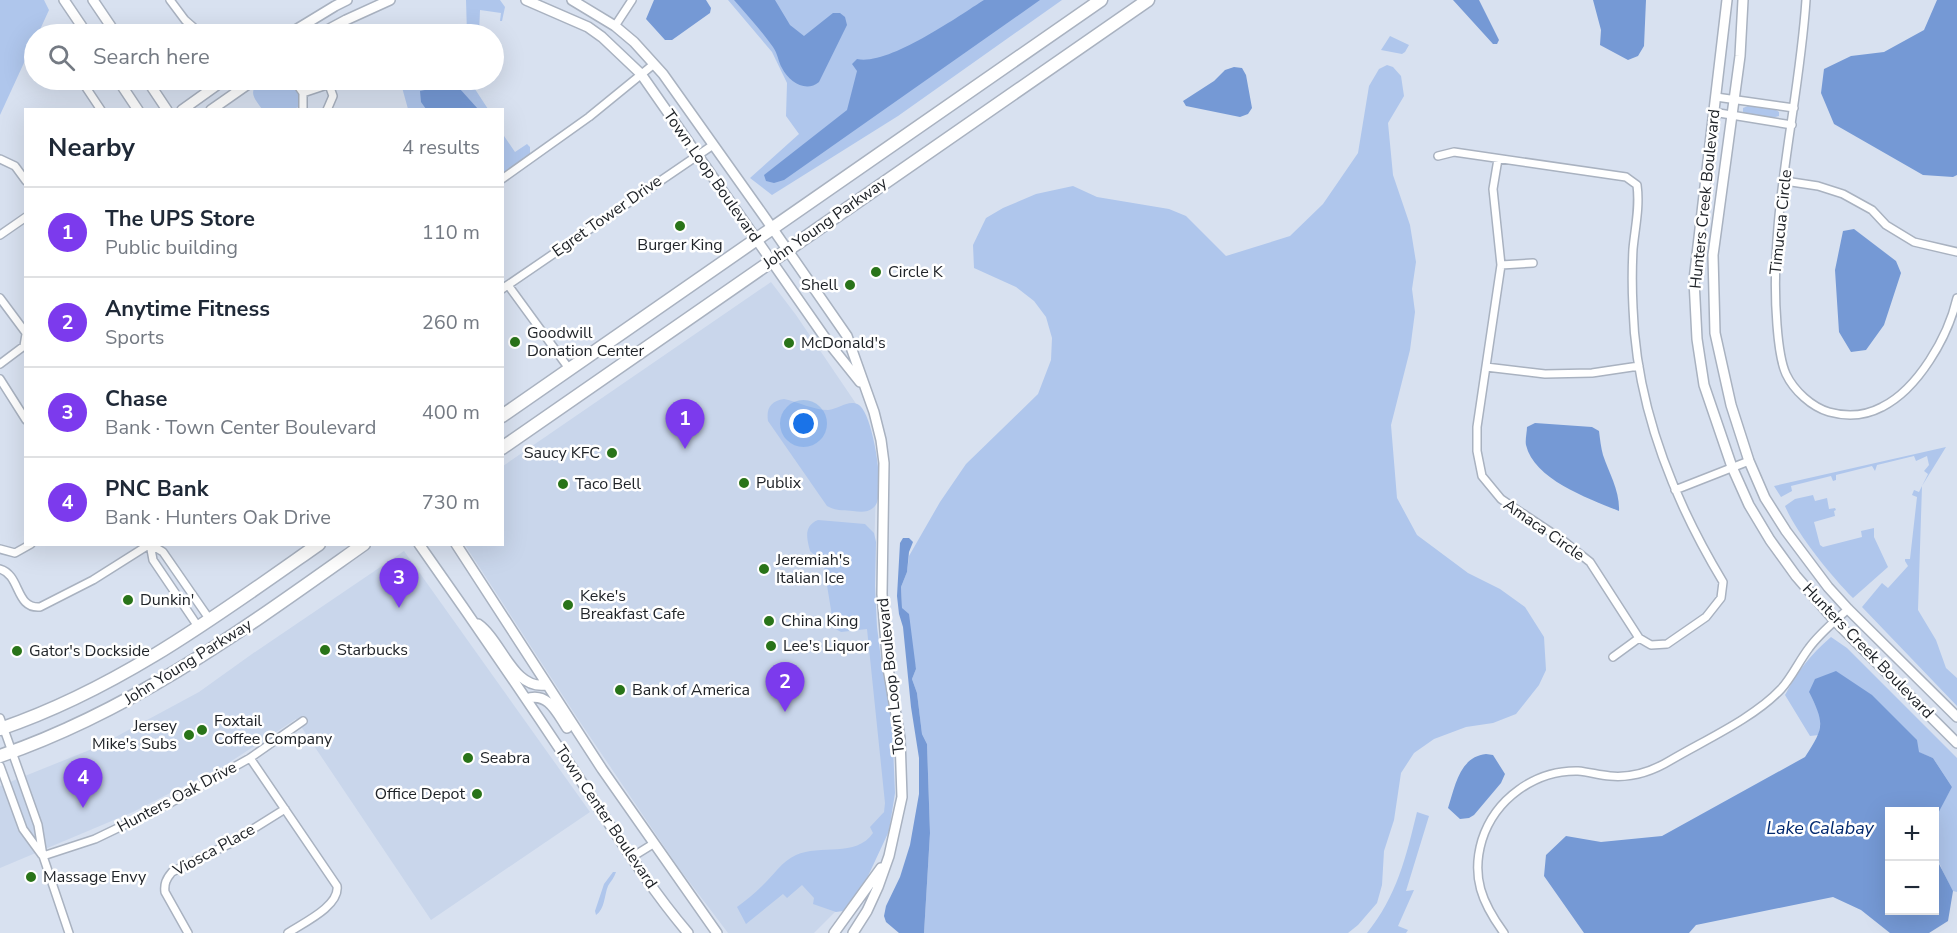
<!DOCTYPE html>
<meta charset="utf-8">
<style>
:root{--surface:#fff;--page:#f2f2f3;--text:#1f2937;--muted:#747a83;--line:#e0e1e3;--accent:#7c3aed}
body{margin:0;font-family:"Nunito Sans",sans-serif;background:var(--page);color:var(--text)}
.controls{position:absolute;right:18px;bottom:18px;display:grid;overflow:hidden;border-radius:0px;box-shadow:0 6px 24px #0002}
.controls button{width:54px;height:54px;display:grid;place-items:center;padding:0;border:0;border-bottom:2px solid var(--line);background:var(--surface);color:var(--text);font:30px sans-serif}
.you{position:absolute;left:804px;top:424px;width:21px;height:21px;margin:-15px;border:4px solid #fff;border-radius:50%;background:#1a73e8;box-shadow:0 0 0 9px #1a73e833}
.badge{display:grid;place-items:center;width:39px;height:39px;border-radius:50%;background:var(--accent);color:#fff;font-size:20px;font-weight:700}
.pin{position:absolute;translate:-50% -50px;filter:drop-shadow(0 2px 3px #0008)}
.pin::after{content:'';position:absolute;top:32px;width:21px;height:18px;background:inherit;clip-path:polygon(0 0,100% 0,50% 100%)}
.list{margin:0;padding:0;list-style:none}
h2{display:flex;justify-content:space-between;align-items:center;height:78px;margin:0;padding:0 24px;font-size:26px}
h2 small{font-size:20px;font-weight:400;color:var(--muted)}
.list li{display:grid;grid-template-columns:39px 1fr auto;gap:18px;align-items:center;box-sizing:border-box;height:90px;padding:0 24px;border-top:2px solid var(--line)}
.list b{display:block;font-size:22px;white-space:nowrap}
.list p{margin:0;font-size:20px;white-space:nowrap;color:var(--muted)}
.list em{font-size:20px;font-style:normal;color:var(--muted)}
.icon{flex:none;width:33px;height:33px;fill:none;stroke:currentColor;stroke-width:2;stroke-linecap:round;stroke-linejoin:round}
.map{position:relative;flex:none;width:1957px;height:933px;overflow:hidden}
.search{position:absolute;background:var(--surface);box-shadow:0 6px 24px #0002;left:24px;top:24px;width:480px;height:66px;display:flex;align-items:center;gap:15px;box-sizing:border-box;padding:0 21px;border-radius:33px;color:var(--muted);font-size:22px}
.panel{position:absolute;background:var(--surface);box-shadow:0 6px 24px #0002;left:24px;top:108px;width:480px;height:438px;border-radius:0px}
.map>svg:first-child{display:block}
</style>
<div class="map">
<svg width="1957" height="933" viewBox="0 0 1957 933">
<rect width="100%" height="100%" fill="#d8e1f0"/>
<path fill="#c9d6eb" d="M771 282 796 315 861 411 876 490 873 582 875 618 893 792 841 906 814 933H728L678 867 580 722 465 545 502 544 503 466Z
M404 551 590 812 431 920 296 719 227 764 133 812 0 868V786L97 747 199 692 252 654Z"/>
<path fill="#afc6ec" d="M0 0H44L49 10 38 34H34V41L0 115Z
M466 0H500L505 7 502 21H500L501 13 480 10 479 34H467Z
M728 0H1062L898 116 772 195 750 178 799 134 786 116 787 83 772 52Z
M1390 36 1409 45 1405 52 1402 54 1381 50Z
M1387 65 1393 67 1401 76 1404 96 1388 123 1393 175 1410 225 1416 262 1412 289 1415 312 1410 350 1391 425 1397 498 1417 535 1468 573 1500 589 1525 607 1544 637 1546 670 1539 685 1516 714 1493 723 1466 727 1434 739 1414 753 1401 773 1394 820 1384 851 1382 885 1377 903 1358 925 1348 933H924L930 833 927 744 922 734 917 693 912 679 916 669 902 608 901 587 907 572 909 556 940 502 966 464 1038 394 1051 360 1052 338 1046 317 1034 301 1016 287 974 268 973 245 986 218 1003 208 1036 194 1073 186 1097 197 1169 209 1186 216 1226 256 1290 236 1323 204 1358 153 1369 86 1379 69Z
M263 80H291C298 89 299 96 299 107L293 109H262C252 96 248 90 263 80Z
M400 80H488L486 85 473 81 471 83 488 109H408Z
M1748 106 1776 110 1779 112V116L1772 118 1743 113V108Z
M502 133 515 152 527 144 530 147V154L503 174Z
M784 399C798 402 814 410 828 410 839 409 849 399 859 405 873 414 886 494 875 506 869 513 861 512 853 511 844 510 835 511 827 506L768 421C766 408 771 401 784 399Z
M1946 447 1922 486 1918 610 1936 640 1946 668 1957 678V706L1862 607 1882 583 1888 588 1908 566 1905 561V559H1910L1917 497 1912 495 1914 490 1919 492 1928 474 1924 471 1929 465 1927 456 1916 461 1914 456 1877 465 1875 471 1872 466 1836 475V480L1833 481 1831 476 1791 486 1792 491 1781 497 1774 486Z
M1813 495 1815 501 1827 498 1829 509 1835 508 1836 510 1834 511 1835 516 1814 522 1820 545 1823 547 1862 537 1861 531 1874 528V537L1888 567 1853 598C1832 577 1796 533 1785 506L1795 499Z
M818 520 865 524 874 533 876 542 875 586 877 627 882 667 892 723 895 793 889 831 862 889 849 907 843 911 836 912 813 904 814 898 802 885 787 898 783 894 746 924 737 907C746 900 754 894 762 886 773 876 782 861 796 855 820 844 856 858 873 833L870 827 884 812 885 803 867 629 841 632 834 628 824 567 821 561 810 551C807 539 803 526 818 520Z
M1831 637 1847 648 1957 758V892L1953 891C1941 869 1929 846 1935 820 1937 809 1947 797 1952 787L1933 758 1918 752 1809 692 1821 716 1819 735 1810 736 1785 695C1798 671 1810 655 1831 637Z
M1417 812 1429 816 1406 891 1414 890 1398 926 1408 930 1406 933H1367C1397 896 1406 857 1417 812Z
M613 872H616C614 878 611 881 608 886 604 896 605 909 596 915L595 911 604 884Z"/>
<path fill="#7599d5" d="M654 0H706L711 8 710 13 672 40H665L646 19Z
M734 0H775L790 25 804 36 833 13H840L845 17 847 25 819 82C806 93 789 82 782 68 778 61 778 54 773 47 761 30 747 15 734 0Z
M984 0H1040L784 180 774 183 766 181 764 175 847 110 857 71 852 64 857 59C888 66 957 17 984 0Z
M1453 0H1479L1499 40 1497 44H1493Z
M1593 0H1646L1644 46 1638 56 1628 60 1600 45 1601 30Z
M1937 0H1957V175L1953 177 1923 175 1834 124 1821 93 1824 69 1851 56 1884 52 1924 30Z
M1234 67 1242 68 1246 75 1252 108 1248 114 1240 117 1186 106 1183 101 1214 81 1225 70Z
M439 87 460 89 478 109H426L421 102 420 91Z
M1854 229 1896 261 1901 273 1884 325 1866 350 1851 352 1839 332 1835 270 1843 231Z
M1535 423 1592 427 1599 431C1600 439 1601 448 1603 455 1609 473 1620 491 1619 511 1590 499 1534 480 1526 445 1525 440 1527 432 1527 427Z
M903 538H909L913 542 909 552 907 572 901 587 902 608 909 614 916 669 912 679 917 693 922 734 927 744 930 833 924 933H899L886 922 884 916 886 906 900 877 910 845 919 794V758L911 707 903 627 899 614 897 596 900 543Z
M1836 671 1872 695 1917 740 1919 752 1933 758 1952 787 1935 819 1934 812H1890V910H1934L1935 847 1938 862 1953 891 1948 921 1929 933H1890L1861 910 1833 897 1696 925 1689 933H1584L1544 876 1546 855 1566 836 1601 842 1662 836 1805 757C1824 728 1825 724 1809 692L1815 679Z
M1486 754 1493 755 1505 774 1501 783 1474 815 1469 818 1460 819 1448 808C1455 787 1459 757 1486 754Z"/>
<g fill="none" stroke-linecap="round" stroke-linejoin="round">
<g stroke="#a9b2c0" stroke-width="10">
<path id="street" d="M170 0 185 20 201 34
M1806 0C1799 108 1768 216 1777 325 1778 338 1781 363 1786 374 1794 391 1812 407 1829 412 1847 417 1865 416 1882 407 1918 389 1948 337 1957 298
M615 26 632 0
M81 80 101 110
M294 80 303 93V110
M309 80 313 88
M303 93 342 80
M1716 97 1794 108
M327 110 333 96 328 82
M1713 112 1792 125
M1438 156 1454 152 1626 177 1637 185C1640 207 1635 228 1633 249 1632 268 1632 289 1633 308 1636 406 1673 499 1723 582L1721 598 1706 617 1667 644 1651 645 1639 638 1590 562 1561 539 1501 499 1482 476 1477 451V427L1501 265 1493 189 1498 159
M0 159 15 166 26 181
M502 179 589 117 654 64
M1785 181 1818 186 1843 194 1872 210 1886 225 1914 242 1957 252
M0 235 26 217
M1501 265 1533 263
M508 285 570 370
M502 289 713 145
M0 298 26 333
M0 364 24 346 26 334
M1486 367 1545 374 1592 373 1639 366
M0 379 26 420
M1675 490 1749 461
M150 544 153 560 199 628
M150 544 163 552 210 620
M0 549 15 553 31 544
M0 569C21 575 15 609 40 607L93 580 150 544
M1613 657 1639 638
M0 718 38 825 43 856 69 933
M250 758 337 886C340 906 303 923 288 933
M0 766 23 829 42 855
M43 856 95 839 172 802 250 758 303 721
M632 857 653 844
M188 933 165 892C164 884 166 879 172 872L229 844 285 809
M1504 933C1482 903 1471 877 1482 840 1495 799 1535 770 1578 771 1589 772 1599 775 1610 776 1631 778 1653 771 1671 760 1705 740 1754 718 1781 689 1792 677 1799 661 1809 648 1820 633 1835 621 1848 609"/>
</g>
<g stroke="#a9b2c0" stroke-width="12">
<path id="secondary" d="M64 0 87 34
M93 0 116 34
M526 0 588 27 602 37 641 74 828 342 860 382
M572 0 615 26 634 42 663 74 766 219 847 336 874 412 881 440 884 463 882 594 888 668 900 738 902 797 889 856 878 887 867 911 853 933
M1727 0 1694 280 1697 339 1704 385 1732 467 1749 505 1770 540 1796 576 1835 621 1957 743
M1743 0 1740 56 1713 255 1715 333 1731 405 1749 461 1765 498 1786 531 1828 587 1848 609 1957 717
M289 34 335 6 347 0
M320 34 346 20 390 0
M118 80 138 110
M147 80 167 110
M182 110 224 80
M211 110 254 80
M419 544C474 622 528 701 581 781 615 832 648 886 688 933
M456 544 602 769 717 933
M478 624C502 641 513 690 546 685
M526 699C548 691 557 713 567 728
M834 933 881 868"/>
</g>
<g stroke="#a9b2c0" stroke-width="15">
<path id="highway" d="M502 416 1101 0
M502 448 1148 0
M0 729C118 689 218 615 319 544
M0 756C136 709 248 626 364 544"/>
</g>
<use href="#street" stroke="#fff" stroke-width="7"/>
<use href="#secondary" stroke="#fff" stroke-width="9"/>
<use href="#highway" stroke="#fff" stroke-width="12"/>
</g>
<g fill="#297419" stroke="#fff" stroke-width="2">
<circle cx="680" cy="226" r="6"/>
<circle cx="876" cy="272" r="6"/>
<circle cx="850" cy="285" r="6"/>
<circle cx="515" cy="342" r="6"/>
<circle cx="789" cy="343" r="6"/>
<circle cx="612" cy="453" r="6"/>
<circle cx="744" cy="483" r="6"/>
<circle cx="563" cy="484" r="6"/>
<circle cx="764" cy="569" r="6"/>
<circle cx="128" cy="600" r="6"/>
<circle cx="568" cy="605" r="6"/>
<circle cx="769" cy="621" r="6"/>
<circle cx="771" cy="646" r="6"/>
<circle cx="325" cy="650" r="6"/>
<circle cx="17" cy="651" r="6"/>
<circle cx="620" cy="690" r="6"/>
<circle cx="202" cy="730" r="6"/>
<circle cx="189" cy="735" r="6"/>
<circle cx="468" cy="758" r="6"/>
<circle cx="477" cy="794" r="6"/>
<circle cx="31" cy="877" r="6"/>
</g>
<g text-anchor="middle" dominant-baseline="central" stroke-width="5" stroke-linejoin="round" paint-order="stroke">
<g font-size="16" fill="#202429" stroke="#fff">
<text transform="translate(712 176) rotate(55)">Town Loop Boulevard</text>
<text transform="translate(1705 199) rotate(-84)">Hunters Creek Boulevard</text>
<text transform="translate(607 216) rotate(-35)">Egret Tower Drive</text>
<text transform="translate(1781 222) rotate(-84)">Timucua Circle</text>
<text transform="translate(825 223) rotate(-35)">John Young Parkway</text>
<text transform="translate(1544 530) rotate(35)">Amaca Circle</text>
<text transform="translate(1868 651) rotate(46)">Hunters Creek Boulevard</text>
<text transform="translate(188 662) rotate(-32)">John Young Parkway</text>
<text transform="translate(891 676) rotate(-96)">Town Loop Boulevard</text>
<text transform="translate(177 797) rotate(-28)">Hunters Oak Drive</text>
<text transform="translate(606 817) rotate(56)">Town Center Boulevard</text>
<text transform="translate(214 850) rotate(-29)">Viosca Place</text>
</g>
<g font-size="16" fill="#202429" stroke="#fff" text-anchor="start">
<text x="680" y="245" text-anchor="middle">Burger King</text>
<text x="888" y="272">Circle K</text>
<text x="838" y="285" text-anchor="end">Shell</text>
<text x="527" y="333">Goodwill<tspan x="527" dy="18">Donation Center</tspan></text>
<text x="801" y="343">McDonald's</text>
<text x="600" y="453" text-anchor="end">Saucy KFC</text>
<text x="756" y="483">Publix</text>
<text x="575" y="484">Taco Bell</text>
<text x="776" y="560">Jeremiah's<tspan x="776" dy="18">Italian Ice</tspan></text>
<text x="580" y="596">Keke's<tspan x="580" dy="18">Breakfast Cafe</tspan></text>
<text x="140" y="600">Dunkin'</text>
<text x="781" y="621">China King</text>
<text x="783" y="646">Lee's Liquor</text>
<text x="337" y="650">Starbucks</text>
<text x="29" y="651">Gator's Dockside</text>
<text x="632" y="690">Bank of America</text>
<text x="214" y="721">Foxtail<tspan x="214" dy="18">Coffee Company</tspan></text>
<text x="177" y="726" text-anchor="end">Jersey<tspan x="177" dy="18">Mike's Subs</tspan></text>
<text x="480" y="758">Seabra</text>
<text x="465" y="794" text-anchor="end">Office Depot</text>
<text x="43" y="877">Massage Envy</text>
</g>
<g font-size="18" font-style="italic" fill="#02296f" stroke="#fff">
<text x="1820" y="828">Lake Calabay</text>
</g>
</g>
</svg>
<div class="controls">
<button>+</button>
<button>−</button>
</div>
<div class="you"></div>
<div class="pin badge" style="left:685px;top:449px">1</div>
<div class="pin badge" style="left:785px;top:712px">2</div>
<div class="pin badge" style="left:399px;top:608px">3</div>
<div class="pin badge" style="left:83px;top:808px">4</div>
<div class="search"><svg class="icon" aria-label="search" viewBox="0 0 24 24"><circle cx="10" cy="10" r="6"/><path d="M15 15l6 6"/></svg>Search here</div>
<section class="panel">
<h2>Nearby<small>4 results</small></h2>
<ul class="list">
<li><span class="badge">1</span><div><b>The UPS Store</b><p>Public building</p></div><em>110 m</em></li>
<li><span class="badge">2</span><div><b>Anytime Fitness</b><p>Sports</p></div><em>260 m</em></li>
<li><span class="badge">3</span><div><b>Chase</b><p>Bank · Town Center Boulevard</p></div><em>400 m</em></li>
<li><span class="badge">4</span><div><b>PNC Bank</b><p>Bank · Hunters Oak Drive</p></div><em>730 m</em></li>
</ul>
</section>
</div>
